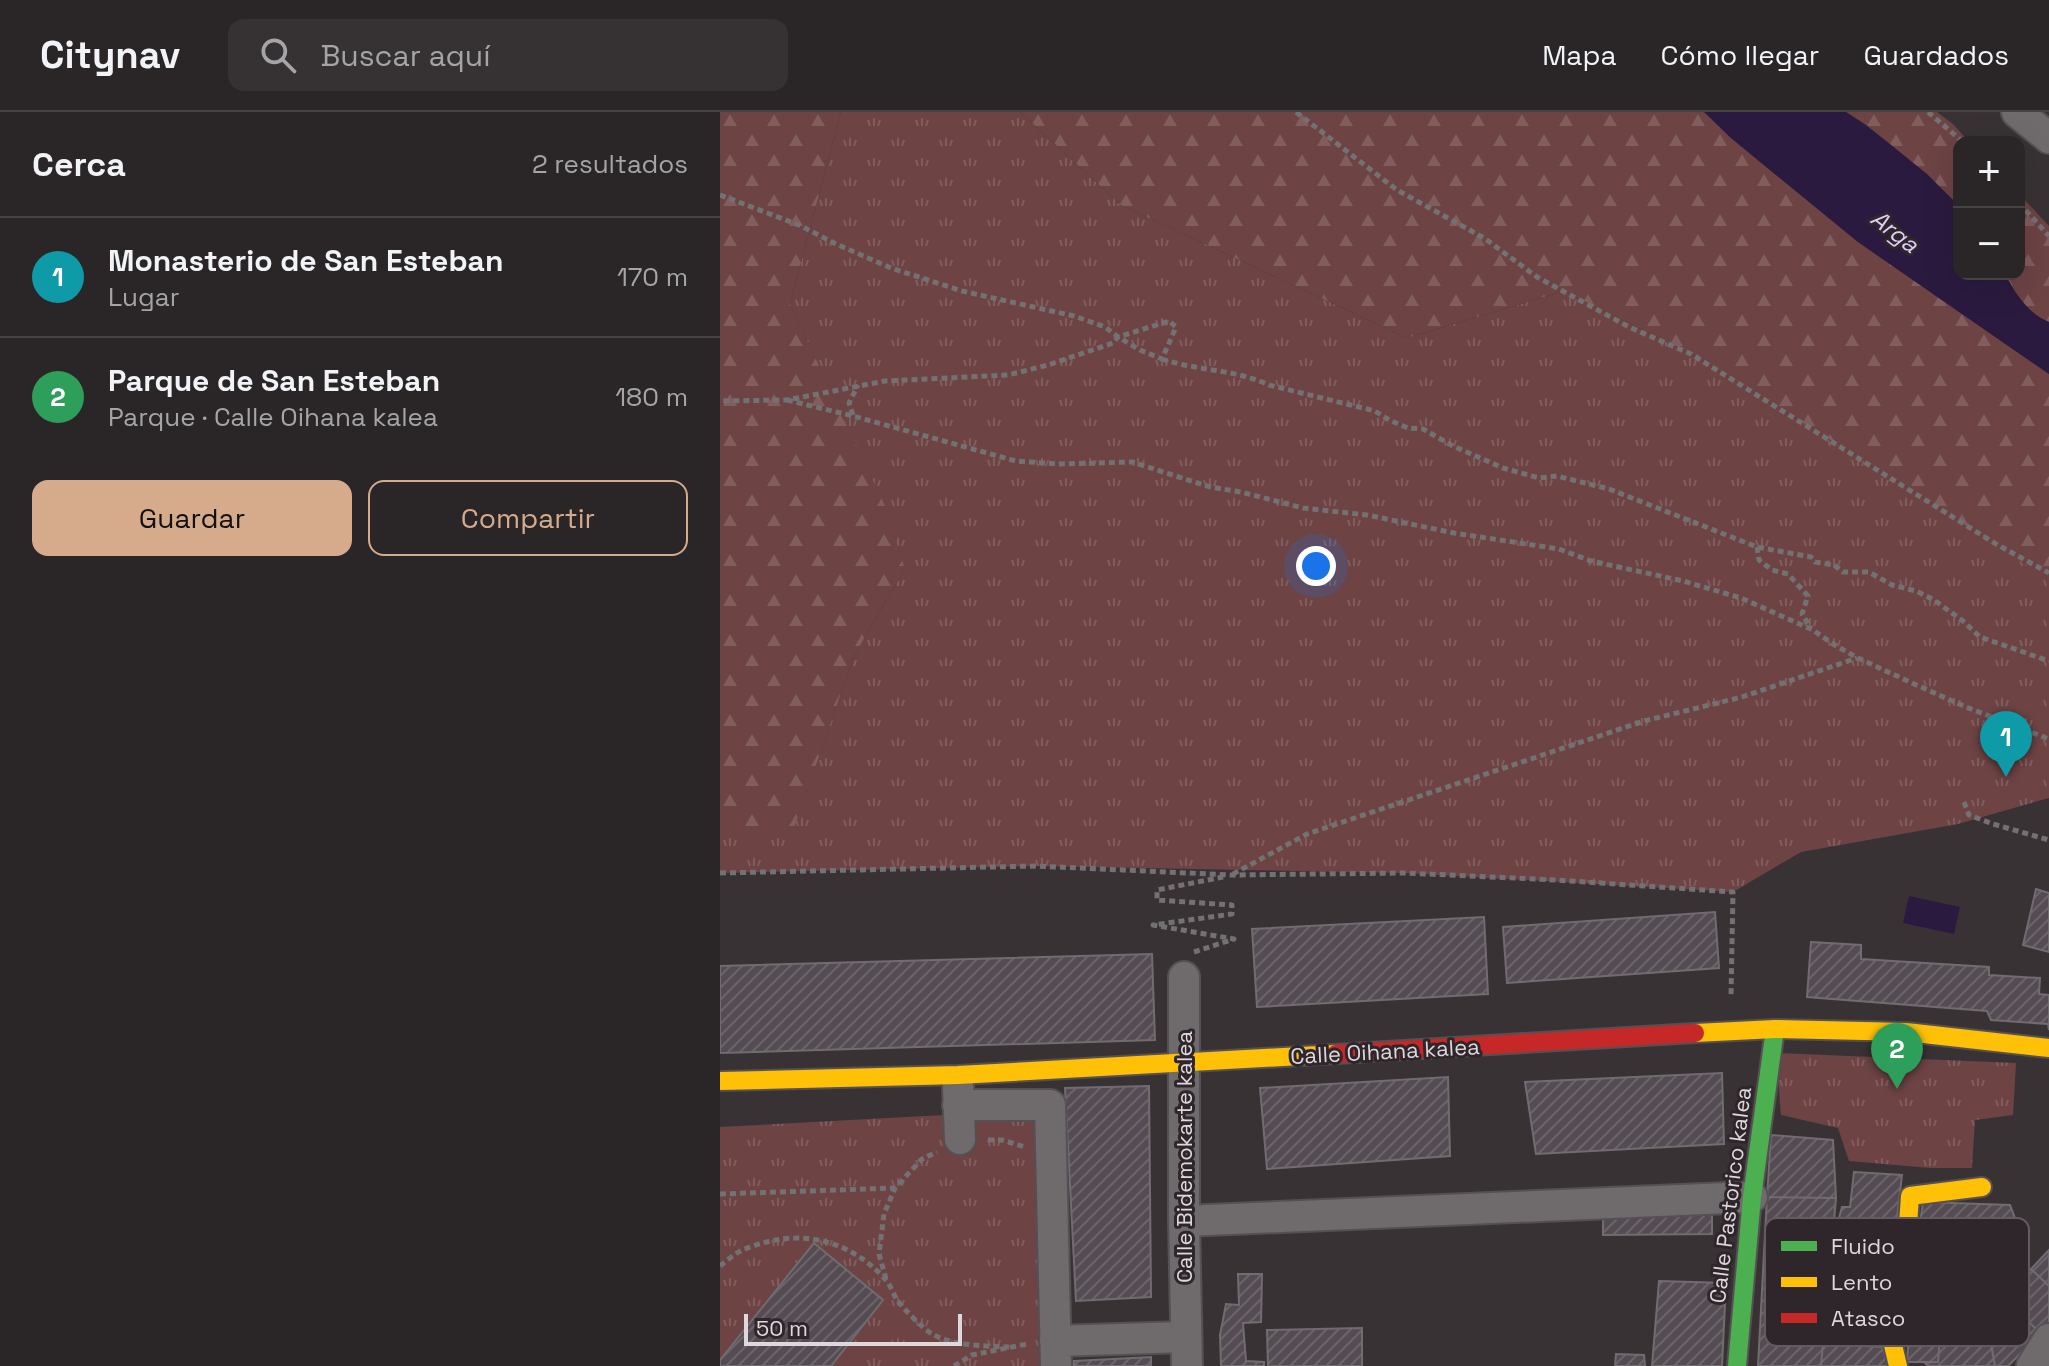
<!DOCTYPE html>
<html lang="es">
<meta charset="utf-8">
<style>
:root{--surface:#2a2628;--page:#363234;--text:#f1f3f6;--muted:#a5a5a8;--line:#464345;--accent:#d6ab8b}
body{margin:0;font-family:"Space Grotesk",sans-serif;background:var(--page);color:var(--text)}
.controls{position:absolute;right:24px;top:24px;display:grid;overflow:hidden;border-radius:16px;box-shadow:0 8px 32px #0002}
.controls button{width:72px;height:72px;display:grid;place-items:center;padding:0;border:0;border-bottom:2px solid var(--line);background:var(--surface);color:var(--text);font:40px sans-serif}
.scale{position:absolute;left:24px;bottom:20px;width:218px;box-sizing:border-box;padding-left:8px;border:4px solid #ded7db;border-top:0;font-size:22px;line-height:28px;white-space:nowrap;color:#ded7db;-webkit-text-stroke:6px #2f262c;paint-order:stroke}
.you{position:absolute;left:596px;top:454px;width:28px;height:28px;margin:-20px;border:6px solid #fff;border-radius:50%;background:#1a73e8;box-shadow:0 0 0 12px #1a73e833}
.badge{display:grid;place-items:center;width:52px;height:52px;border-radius:50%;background:var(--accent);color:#fff;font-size:26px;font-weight:700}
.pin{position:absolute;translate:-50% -66px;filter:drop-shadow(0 2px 4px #0008)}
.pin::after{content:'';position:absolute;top:42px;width:28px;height:24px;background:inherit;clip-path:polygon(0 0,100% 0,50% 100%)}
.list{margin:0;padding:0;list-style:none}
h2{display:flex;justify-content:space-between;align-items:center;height:104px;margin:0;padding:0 32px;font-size:34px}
h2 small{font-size:26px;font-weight:400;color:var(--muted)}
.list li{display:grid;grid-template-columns:52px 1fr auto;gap:24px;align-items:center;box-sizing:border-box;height:120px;padding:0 32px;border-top:2px solid var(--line)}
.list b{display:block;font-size:30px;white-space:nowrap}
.list p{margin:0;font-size:26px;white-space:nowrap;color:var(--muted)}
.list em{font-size:26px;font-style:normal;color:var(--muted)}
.actions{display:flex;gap:16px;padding:24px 32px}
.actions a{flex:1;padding:18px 0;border:2px solid var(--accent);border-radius:16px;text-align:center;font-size:28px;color:var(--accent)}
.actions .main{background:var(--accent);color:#111}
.icon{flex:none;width:44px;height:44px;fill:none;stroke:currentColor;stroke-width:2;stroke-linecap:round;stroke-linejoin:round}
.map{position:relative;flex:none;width:1329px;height:1254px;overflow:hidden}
header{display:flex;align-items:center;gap:48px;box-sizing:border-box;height:112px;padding:0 40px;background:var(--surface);border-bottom:2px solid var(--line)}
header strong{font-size:38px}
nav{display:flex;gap:44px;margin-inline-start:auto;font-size:28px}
.search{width:560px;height:72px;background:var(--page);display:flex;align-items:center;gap:20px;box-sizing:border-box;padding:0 28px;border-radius:16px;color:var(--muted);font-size:30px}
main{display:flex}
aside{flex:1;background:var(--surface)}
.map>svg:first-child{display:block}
</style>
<header>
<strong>Citynav</strong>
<div class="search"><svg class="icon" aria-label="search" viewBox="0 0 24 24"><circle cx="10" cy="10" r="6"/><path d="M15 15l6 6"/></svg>Buscar aquí</div>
<nav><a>Mapa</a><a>Cómo llegar</a><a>Guardados</a></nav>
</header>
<main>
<aside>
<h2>Cerca<small>2 resultados</small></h2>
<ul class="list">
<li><span class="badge" style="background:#0f9aa8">1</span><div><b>Monasterio de San Esteban</b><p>Lugar</p></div><em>170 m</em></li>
<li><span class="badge" style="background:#2e9e5b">2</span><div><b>Parque de San Esteban</b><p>Parque · Calle Oihana kalea</p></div><em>180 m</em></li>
</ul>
<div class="actions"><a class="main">Guardar</a><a>Compartir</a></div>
</aside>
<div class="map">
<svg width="1329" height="1254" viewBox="0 0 1329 1254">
<defs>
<pattern id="grass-tufts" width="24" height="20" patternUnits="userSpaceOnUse" patternTransform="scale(2)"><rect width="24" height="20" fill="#6d4344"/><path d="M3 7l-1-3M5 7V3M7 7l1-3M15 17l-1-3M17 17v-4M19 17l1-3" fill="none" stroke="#815d5e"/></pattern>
<pattern id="forest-firs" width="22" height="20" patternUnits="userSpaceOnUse" patternTransform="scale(2)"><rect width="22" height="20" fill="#6d4344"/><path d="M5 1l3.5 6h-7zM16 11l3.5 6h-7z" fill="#815d5e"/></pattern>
<pattern id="building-hatch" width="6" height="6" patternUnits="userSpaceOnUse" patternTransform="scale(2)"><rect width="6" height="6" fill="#544b53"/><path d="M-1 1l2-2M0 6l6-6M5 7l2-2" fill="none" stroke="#6c646b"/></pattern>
</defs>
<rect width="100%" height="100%" fill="#383235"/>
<path fill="url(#grass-tufts)" d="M121 0H300L401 93 687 226 844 179 971 242 1190 377 1329 467V686L1238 712 1081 740 1013 780 686 761 316 754 0 761V716L74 715 134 544 185 457 165 396 70 192Z
M1056 941 1296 951 1293 1003 1255 1008 1252 1056H1210L1129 1049 1118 1016 1061 1003Z
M316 998 324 1254H0V1015Z"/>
<path fill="url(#forest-firs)" d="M0 0H121L70 192 166 396 185 457 134 544 74 716H0Z
M300 0H985L1011 26 1138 130 1329 262V468L1190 377 971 242 844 179 687 226 401 93Z
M1126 0H1217L1234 13 1249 30H1239V94C1204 59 1167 27 1126 0Z
M1299 82 1329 114V210C1308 202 1295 181 1285 162H1299Z"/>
<path fill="#2b1a3f" d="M984 0H1126L1146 13 1207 62 1239 94V162H1285C1295 181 1308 202 1329 210V262L1138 130 1011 26Z
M1189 784 1240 795 1234 822 1183 811Z"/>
<path fill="url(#building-hatch)" stroke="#706c6f" stroke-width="2" d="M1316 777 1329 781V840L1303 833Z
M995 800 999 856 787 871 783 815Z
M764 805 768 882 537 895 532 817Z
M1091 830 1141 833V847L1269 855V863L1320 866 1319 882 1329 883V918L1328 912 1271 908 1267 899 1087 885Z
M432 842 435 928 0 941V854Z
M1002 961 1004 1032 816 1042 805 970Z
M728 965 730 1044 547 1057 540 976Z
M429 974 431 1185 356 1189 345 976Z
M1051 1023 1113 1028 1116 1086 1047 1085Z
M1134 1060 1182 1063 1162 1235 1118 1232 1119 1195H1109L1110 1181 1122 1180 1130 1106H1119L1122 1095H1130Z
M1047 1085 1116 1086 1101 1254H1038Z
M1203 1090 1290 1093 1298 1114 1297 1152 1308 1161 1267 1208 1264 1194 1222 1199 1230 1161 1193 1160Z
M992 1101V1122L883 1123V1105Z
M94 1131 163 1188 111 1254H0V1248Z
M1329 1138V1174L1311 1157Z
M1311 1157 1329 1174V1211L1321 1221 1284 1189Z
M1193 1160 1230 1161 1222 1199 1218 1250H1187Z
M518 1162H542L541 1210 523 1211 526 1249 544 1250V1254H501L500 1223 506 1192 519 1193Z
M939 1169 1006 1171 1002 1254H932Z
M1284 1189 1321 1221 1288 1254H1275L1267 1208Z
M1264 1194 1275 1254H1208L1204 1250H1218L1222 1199Z
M642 1216V1254H548L547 1218Z
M1103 1232 1162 1235 1169 1254H1101Z
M896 1242 924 1243 925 1254H895Z
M431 1245V1254H354V1249Z"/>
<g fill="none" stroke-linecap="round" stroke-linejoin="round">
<g stroke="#555053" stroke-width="34">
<path id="street" d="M1297 0 1329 26
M464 865V1109L467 1254
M238 973 240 1027
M238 993H330L336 1254
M464 1109 1032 1085
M335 1229 465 1225
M1312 1254 1329 1227"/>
</g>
<g stroke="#555053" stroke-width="22">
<path id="fast" d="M1017 1254 1032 1085 1055 917"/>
</g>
<g stroke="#555053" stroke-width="22">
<path id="slow" d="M975 921 1055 917 1186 920 1329 936
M0 969 238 963 616 942
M1178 1254 1173 1233 1184 1170 1190 1084 1262 1075"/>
</g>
<g stroke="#555053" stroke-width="22">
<path id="jam" d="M616 942 975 921"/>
</g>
<path stroke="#747173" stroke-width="5" stroke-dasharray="6 4" stroke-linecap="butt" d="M576 0 677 78 764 126 817 165 909 215 971 242 1276 432 1329 461
M1208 0 1243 30
M0 83 79 113 116 132 171 156 242 179 354 204 385 215 398 225 420 238 442 247 456 215 449 209 398 225 393 231 328 253 288 263 165 269 67 288 0 289
M1299 91 1329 124
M442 247C477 259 515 257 549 273L655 299 669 308 688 316 703 317 733 334 783 356 819 366 837 364 889 377 1037 435 1091 445 1095 450 1114 453 1123 460H1149L1172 473 1196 479 1214 488 1243 509 1260 525 1329 549
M67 288 133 304 296 349 338 352 412 350 490 375 521 380 583 396 647 403 734 421 839 437 871 449 963 469 1021 486 1093 518 1113 532 1138 546 1192 571 1246 595 1329 627
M133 303 129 291 138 273
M1037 435 1039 448 1052 458 1068 462 1088 484 1082 502 1091 516
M1244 690 1249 703 1273 712 1329 728
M0 761 316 754 511 763 686 761 836 768 1013 780 1011 885
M513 762 587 722 924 609 1022 585 1137 546
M474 840 514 827 433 813 512 802V793L437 788V778L503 765
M268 1028H282L305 1035
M0 1082 175 1076
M0 1154C8 1148 16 1140 25 1137 76 1116 127 1125 165 1167 170 1172 173 1181 177 1188 183 1196 203 1217 212 1222 233 1234 266 1234 290 1235
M166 1167 159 1142 164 1102 175 1076 202 1047 217 1040
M234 1254 252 1243 307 1232"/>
<use href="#street" stroke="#6f6b6d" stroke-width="30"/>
<use href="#fast" stroke="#4caf50" stroke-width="18"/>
<use href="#slow" stroke="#ffc107" stroke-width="18"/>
<use href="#jam" stroke="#c62828" stroke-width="18"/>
</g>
<g text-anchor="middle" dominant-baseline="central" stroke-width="6" stroke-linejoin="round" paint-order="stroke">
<g font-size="22" fill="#ded7db" stroke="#2f262c">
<text transform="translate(665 939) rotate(-3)">Calle Oihana kalea</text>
<text transform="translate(464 1045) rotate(-90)">Calle Bidemokarte kalea</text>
<text transform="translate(1010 1083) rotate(-83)">Calle Pastorico kalea</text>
</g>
<g font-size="24" font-style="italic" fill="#ddcdf8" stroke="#2f262c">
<text transform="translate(1175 119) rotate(38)">Arga</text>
</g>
</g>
<rect x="1045" y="1106" width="264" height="128" rx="12" fill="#2f262c" stroke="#645b61" stroke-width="2"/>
<rect x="1061" y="1129" width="36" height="10" fill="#4caf50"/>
<rect x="1061" y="1165" width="36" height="10" fill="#ffc107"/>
<rect x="1061" y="1201" width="36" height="10" fill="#c62828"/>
<g font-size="22" fill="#ded7db">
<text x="1111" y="1142">Fluido</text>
<text x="1111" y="1178">Lento</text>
<text x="1111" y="1214">Atasco</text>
</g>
</svg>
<div class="controls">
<button>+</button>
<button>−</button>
</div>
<div class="scale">50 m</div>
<div class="you"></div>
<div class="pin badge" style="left:1286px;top:665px;background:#0f9aa8">1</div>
<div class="pin badge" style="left:1177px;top:977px;background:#2e9e5b">2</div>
</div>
</main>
